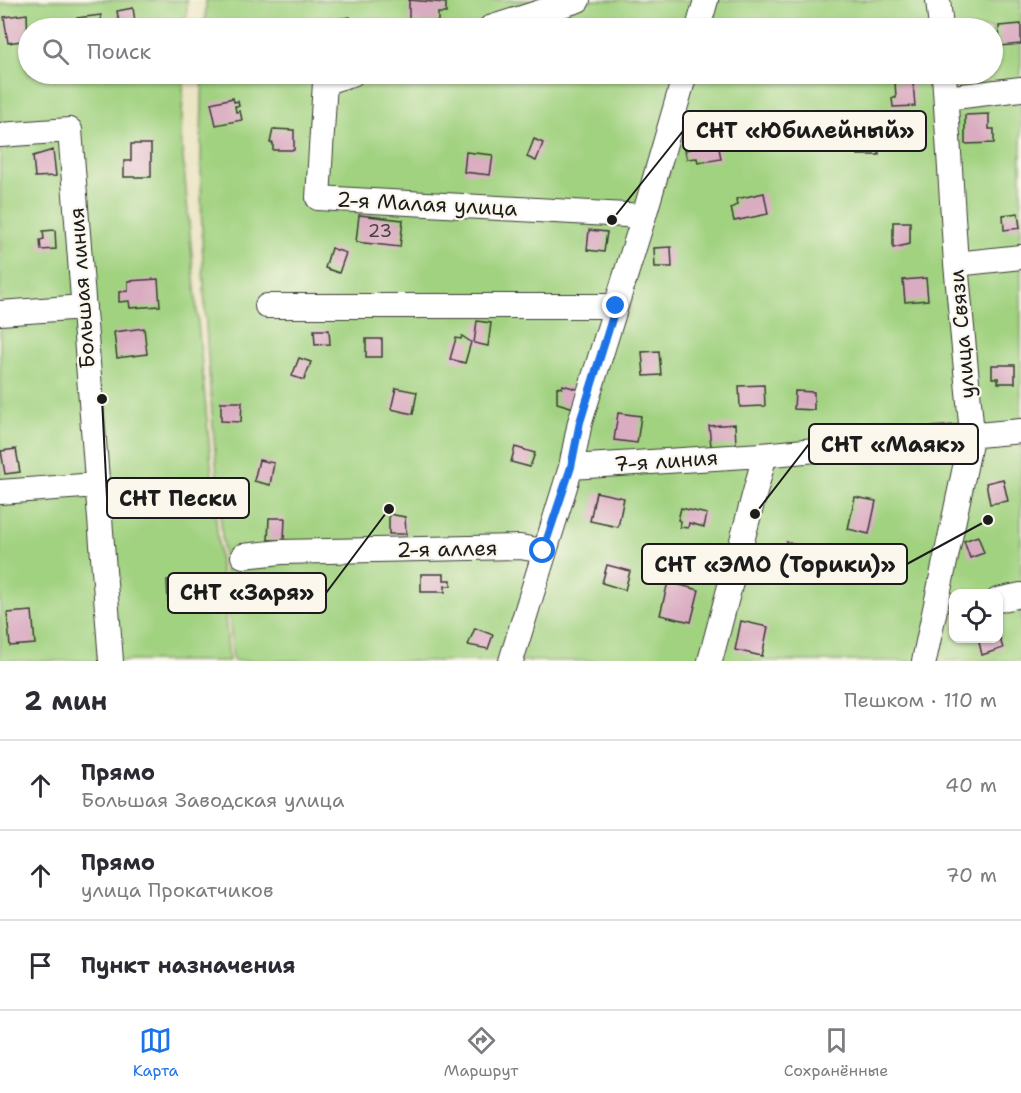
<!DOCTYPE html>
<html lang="ru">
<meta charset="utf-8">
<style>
:root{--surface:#fff;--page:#f7f7f7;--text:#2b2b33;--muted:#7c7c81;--line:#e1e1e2;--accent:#1a73e8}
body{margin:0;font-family:"Shantell Sans",sans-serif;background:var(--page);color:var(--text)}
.controls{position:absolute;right:18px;bottom:18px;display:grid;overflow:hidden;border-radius:12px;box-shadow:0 2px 4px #0004}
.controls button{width:54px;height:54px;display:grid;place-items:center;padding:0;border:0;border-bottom:2px solid var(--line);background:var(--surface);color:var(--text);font:30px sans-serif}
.stop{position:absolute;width:18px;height:18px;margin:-14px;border:4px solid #1a73e8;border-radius:50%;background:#fff}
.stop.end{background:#1a73e8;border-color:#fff;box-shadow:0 2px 6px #0008}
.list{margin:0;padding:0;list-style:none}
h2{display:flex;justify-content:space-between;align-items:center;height:78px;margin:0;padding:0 24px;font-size:26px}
h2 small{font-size:20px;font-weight:400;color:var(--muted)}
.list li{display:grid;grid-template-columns:39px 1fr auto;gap:18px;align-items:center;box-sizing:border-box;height:90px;padding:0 24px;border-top:2px solid var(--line)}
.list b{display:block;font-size:22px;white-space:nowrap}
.list p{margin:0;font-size:20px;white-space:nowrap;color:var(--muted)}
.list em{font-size:20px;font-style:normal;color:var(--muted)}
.icon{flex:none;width:33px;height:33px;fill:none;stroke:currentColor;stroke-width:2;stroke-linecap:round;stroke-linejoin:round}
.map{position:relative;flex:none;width:1021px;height:661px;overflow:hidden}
.search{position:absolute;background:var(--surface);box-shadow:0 2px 4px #0004;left:18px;right:18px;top:18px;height:66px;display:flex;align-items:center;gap:15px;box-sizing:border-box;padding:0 21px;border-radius:33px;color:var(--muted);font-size:22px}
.sheet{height:348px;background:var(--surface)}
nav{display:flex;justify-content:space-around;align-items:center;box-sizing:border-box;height:84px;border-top:2px solid var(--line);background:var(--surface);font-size:16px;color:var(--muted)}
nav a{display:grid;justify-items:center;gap:3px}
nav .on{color:var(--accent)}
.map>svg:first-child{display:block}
</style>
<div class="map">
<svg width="1021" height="661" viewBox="0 0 1021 661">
<rect width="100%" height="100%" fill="#fbf7ec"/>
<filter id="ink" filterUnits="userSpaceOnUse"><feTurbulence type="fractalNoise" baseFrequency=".0167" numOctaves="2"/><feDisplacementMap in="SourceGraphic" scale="12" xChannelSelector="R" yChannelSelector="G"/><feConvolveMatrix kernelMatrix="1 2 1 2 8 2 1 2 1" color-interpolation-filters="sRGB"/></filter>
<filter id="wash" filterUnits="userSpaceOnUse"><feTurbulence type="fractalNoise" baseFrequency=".008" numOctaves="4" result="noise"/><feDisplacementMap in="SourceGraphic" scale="24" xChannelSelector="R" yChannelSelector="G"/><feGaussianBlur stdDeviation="1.35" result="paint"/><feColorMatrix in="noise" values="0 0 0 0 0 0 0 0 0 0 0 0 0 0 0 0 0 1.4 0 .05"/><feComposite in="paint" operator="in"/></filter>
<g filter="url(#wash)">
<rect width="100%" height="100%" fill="#ece5c5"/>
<path fill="#a1d280" stroke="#5e774e" stroke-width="1.5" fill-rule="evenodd" d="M28 0H187L186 28H28V74H184L181 136 229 661H0V4Z
M206 0H1021V661H233C217 466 194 270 203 74H992V28H205ZM954 594H998V638H954Z"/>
<g id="blocks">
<path fill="#daacc1" d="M409 0 446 3V13H438V22H409Z
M133 8 136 28H120L117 11Z
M27 14 28 40 8 43 4 17Z
M101 15 102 28H78L77 18Z
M350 17 352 28H337L336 19Z
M1021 24V44L1000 46 999 26Z
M906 81 913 83 915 106 893 107 892 98H896L895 82Z
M233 98 234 102 238 101 239 106H235L236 112 240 111 242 120 216 125 211 103Z
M989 114V129H994V143L965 144V115Z
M273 129 294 130V150H273V143H270Z
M854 135H879V155H858Z
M717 137 721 159 698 163 697 158 687 159 685 150 691 149 690 141Z
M534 139 543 143 536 161 527 157Z
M131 144H151V177H124V161H131Z
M53 150 56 176 35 177 33 156Z
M466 152 493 155 490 175 464 172Z
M764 193 768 214 734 221 731 208 737 205 736 199Z
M1018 213 1020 228 1004 230 1003 215Z
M359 215 403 220 400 247 356 242Z
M893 222H910V244L893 248Z
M55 230 56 249 41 250 40 240 44 239 43 231Z
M589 230 607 232 604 252 587 250Z
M671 247 672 267H655L654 248Z
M331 248 346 253 339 273 325 268Z
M926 278 928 300 905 302 903 280Z
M158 279 160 306 130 308 129 301 119 302V292L128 291V281Z
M477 321 491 323 488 346 474 343Z
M144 328 147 354 117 358 114 332Z
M314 330H329L330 344 315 345Z
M462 336 471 342 465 363 450 359 456 338 461 339Z
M366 339H382V357H366Z
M659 351 661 375 644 376 642 352Z
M299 358 311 362 304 380 292 376Z
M992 365H1015V383H998V378H992Z
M563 385 580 390 574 408 557 403V387L562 388Z
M764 385 765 406 740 407 739 386Z
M396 388 417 392 413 414 391 409Z
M795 391 814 392V410L794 409Z
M221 402H242L241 422 221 421Z
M618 413 641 416 637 443 614 440Z
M735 424 736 445 711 446 709 426Z
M515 447 535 453 530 467 511 462Z
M16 449 20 472 5 474 1 451Z
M259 460 274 463 270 485 254 481Z
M1003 479 1008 501 990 504 986 483Z
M596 492 624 498 618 527 590 521Z
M855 497 876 501 869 534 848 529Z
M681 508 707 514 704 527 689 523 688 528 680 527 681 521 678 520Z
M389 514 405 517 406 534H389Z
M269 518H285L284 540H268Z
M978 536 984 553 970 558 964 541Z
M786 542 808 548 804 565 781 559Z
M607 565 630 571 625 590 602 583Z
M421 574H444V580H451V586H445V592H421Z
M187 579 188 601 168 602 167 580Z
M668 582 699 590 691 622 660 615Z
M32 611 35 644 10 646 7 613Z
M741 621 768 627 762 656 735 650Z
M475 628 493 635 488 649 468 645Z
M998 633 1003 648 982 655 978 638H998Z"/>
</g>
</g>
<g filter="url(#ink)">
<use href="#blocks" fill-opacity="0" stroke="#3b3a35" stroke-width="1.5"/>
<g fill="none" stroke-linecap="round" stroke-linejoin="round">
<g stroke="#3b3a35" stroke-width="26">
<path id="minor" d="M938 0 941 28
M490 28 578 0
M698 28 706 0
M352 74 325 82 318 198 644 216
M946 98 1021 89
M0 135 70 130 111 661
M956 264 1021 257
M267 306H616
M0 313 84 307
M571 467 762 455 1021 431
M0 492 97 485
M243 556 281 552 520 547 543 551
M998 600 1021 595
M511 661 571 467 580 422 644 216 685 74
M710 661 763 462 762 455
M924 661 972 434 956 264 944 74"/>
</g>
<use href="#minor" stroke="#fff" stroke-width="24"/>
</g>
</g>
<g fill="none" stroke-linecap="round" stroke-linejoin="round" filter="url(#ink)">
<path stroke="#1a73e8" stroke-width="8" d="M543 551 571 467 580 422 616 306"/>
</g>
<g text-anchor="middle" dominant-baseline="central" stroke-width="4.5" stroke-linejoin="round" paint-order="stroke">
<g font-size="18" fill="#4c4045">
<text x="380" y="231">23</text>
</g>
<g font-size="21" fill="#1c1c1c" stroke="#fbf7ec">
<text transform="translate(427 204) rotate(3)">2-я Малая улица</text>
<text transform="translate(82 288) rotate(-94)">Большая линия</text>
<text transform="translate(962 334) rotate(-95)">улица Связи</text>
<text transform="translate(666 461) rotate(-4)">7-я линия</text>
<text transform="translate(447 549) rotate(-1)">2-я аллея</text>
</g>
</g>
<path fill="none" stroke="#1c1c1c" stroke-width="2" d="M612 220L683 131M755 514L809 444M102 399L107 498M988 520L907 564M389 509L326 593"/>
<g fill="#1c1c1c" stroke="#fbf7ec" stroke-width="2">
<circle cx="612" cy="220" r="6"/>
<circle cx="755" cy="514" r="6"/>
<circle cx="102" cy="399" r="6"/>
<circle cx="988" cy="520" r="6"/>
<circle cx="389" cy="509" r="6"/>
</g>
<g fill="#fbf7ec" stroke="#1c1c1c" stroke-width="2">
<rect x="683" y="111" width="243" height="40" rx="6"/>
<rect x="809" y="424" width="169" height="40" rx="6"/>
<rect x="107" y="478" width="142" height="40" rx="6"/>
<rect x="642" y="544" width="265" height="40" rx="6"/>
<rect x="168" y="573" width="158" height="40" rx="6"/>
</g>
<g font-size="22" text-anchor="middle" font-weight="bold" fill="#1c1c1c">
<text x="805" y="138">СНТ «Юбилейный»</text>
<text x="893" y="452">СНТ «Маяк»</text>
<text x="178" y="506">СНТ Пески</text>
<text x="775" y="572">СНТ «ЭМО (Торики)»</text>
<text x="247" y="600">СНТ «Заря»</text>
</g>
</svg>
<div class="controls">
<button><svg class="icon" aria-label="locate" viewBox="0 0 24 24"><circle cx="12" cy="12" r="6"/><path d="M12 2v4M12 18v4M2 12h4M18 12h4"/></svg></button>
</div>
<div class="stop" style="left:543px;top:551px"></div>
<div class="stop end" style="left:616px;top:306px"></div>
<div class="search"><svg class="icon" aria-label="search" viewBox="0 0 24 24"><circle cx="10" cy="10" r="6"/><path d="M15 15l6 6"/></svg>Поиск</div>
</div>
<section class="sheet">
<h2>2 мин<small>Пешком · 110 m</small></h2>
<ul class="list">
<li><svg class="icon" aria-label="ahead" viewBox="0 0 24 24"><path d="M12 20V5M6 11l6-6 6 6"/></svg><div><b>Прямо</b><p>Большая Заводская улица</p></div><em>40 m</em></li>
<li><svg class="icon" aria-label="ahead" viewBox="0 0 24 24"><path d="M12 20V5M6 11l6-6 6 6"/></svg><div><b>Прямо</b><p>улица Прокатчиков</p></div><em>70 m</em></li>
<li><svg class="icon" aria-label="arrive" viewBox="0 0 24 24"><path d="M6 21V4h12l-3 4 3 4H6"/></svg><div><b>Пункт назначения</b></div></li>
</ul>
</section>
<nav>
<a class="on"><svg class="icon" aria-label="map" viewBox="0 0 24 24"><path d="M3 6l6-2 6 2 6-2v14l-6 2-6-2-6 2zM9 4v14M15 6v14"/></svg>Карта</a>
<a><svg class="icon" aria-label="directions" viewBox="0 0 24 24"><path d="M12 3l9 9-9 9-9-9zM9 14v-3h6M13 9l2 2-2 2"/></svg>Маршрут</a>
<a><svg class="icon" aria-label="saved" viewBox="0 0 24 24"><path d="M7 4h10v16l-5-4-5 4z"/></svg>Сохранённые</a>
</nav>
